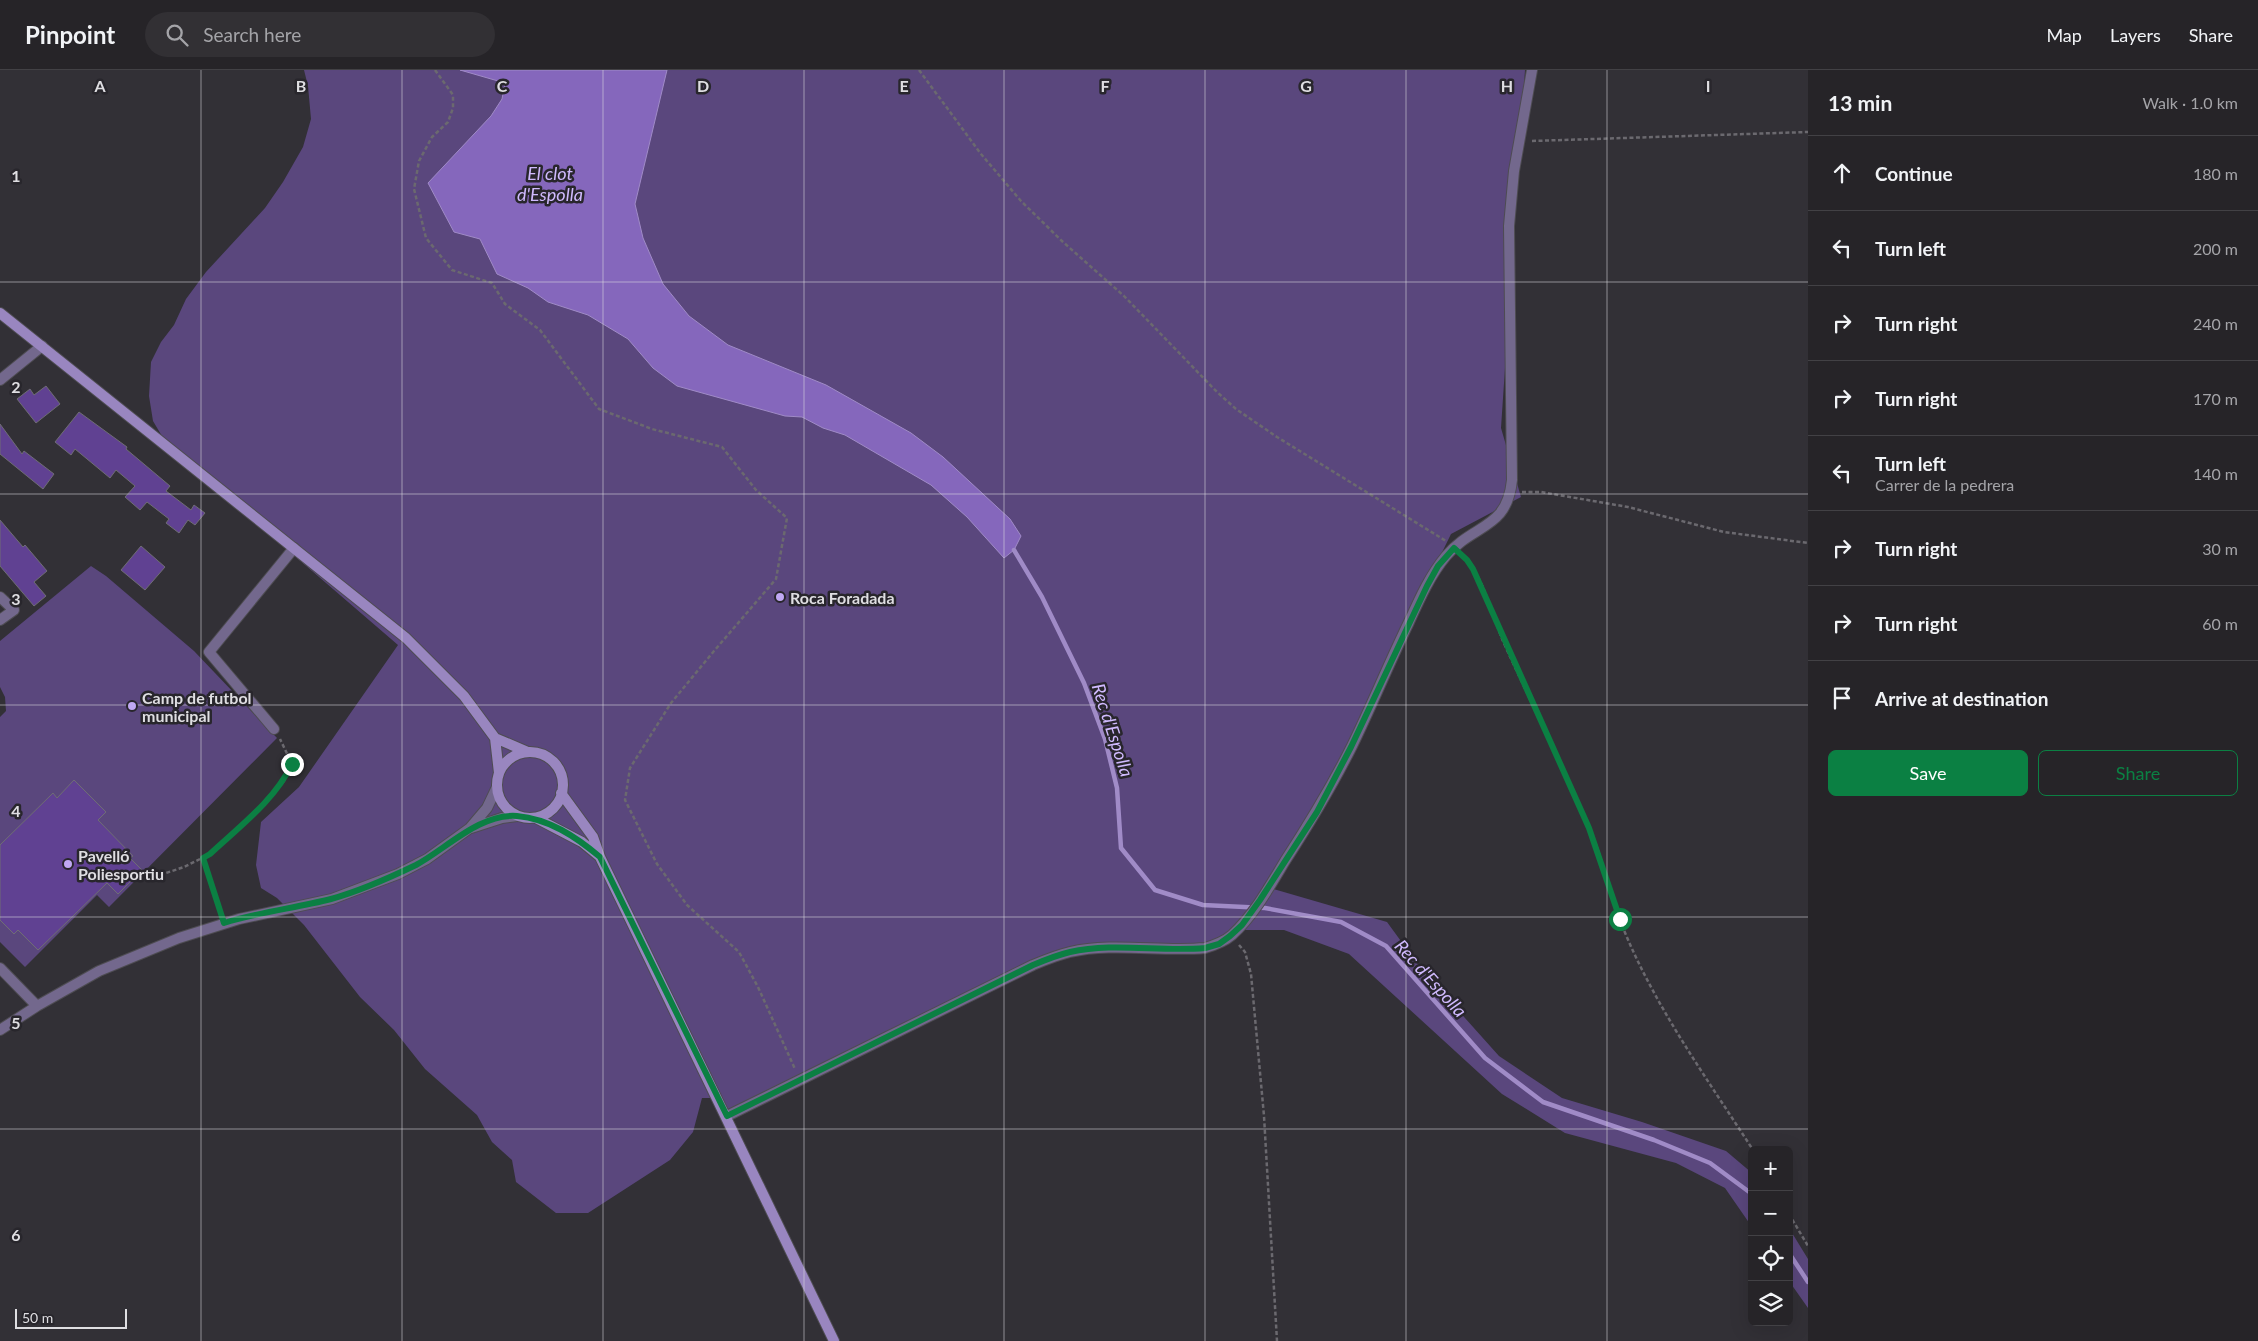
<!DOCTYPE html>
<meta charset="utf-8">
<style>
:root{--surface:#262428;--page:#323034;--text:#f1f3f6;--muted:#a4a4a8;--line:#424145;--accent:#0b8043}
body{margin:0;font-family:Lato,sans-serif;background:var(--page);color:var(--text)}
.controls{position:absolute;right:15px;bottom:15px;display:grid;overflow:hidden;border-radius:8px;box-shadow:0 5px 20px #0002}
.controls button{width:45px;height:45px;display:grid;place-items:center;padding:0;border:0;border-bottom:1px solid var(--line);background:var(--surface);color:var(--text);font:25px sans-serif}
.scale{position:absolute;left:15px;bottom:12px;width:112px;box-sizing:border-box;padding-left:5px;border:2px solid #dfdee2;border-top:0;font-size:14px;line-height:18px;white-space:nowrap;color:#dfdee2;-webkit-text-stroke:4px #28262c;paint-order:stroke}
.stop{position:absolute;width:15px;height:15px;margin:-11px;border:4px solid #0b8043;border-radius:50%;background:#fff}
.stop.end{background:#0b8043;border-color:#fff;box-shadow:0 1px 5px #0008}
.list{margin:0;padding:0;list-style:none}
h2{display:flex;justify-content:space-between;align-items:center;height:65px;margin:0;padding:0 20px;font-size:21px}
h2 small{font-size:16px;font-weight:400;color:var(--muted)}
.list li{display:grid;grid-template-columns:32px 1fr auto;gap:15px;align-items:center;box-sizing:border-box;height:75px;padding:0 20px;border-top:1px solid var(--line)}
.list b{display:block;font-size:19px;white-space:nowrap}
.list p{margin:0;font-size:16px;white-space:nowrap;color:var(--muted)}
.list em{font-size:16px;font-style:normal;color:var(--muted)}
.actions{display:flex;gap:10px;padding:15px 20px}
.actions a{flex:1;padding:11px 0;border:1px solid var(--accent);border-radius:8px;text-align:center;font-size:18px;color:var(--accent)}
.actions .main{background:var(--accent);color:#fff}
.icon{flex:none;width:28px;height:28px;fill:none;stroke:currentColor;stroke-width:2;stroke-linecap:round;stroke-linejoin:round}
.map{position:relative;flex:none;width:1808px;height:1271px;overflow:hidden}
header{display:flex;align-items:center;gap:30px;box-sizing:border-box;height:70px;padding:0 25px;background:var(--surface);border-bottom:1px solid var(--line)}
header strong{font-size:24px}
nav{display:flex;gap:28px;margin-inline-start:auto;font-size:18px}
.search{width:350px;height:45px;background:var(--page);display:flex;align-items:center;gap:12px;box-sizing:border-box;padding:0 18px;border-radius:28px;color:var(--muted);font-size:19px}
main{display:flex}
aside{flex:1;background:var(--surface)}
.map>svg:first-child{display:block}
</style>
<header>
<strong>Pinpoint</strong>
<div class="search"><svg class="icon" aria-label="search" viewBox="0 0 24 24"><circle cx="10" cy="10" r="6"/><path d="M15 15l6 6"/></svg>Search here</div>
<nav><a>Map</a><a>Layers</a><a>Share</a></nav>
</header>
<main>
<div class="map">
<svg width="1808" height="1271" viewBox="0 0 1808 1271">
<rect width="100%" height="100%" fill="#323036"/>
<path fill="#5a477d" d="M304 0H1525L1501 358 1521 427 1451 464 1315 742 1263 816 1387 852 1422 900 1499 986 1562 1028 1642 1052 1726 1081 1752 1103V1157L1725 1118 1676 1093 1565 1063 1502 1024 1349 884 1284 860H1232L1221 875 1064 884 724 1048 714 1028H702L693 1062 670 1090 588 1143H556L516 1112 512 1090 492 1072 477 1045 425 999 394 960 360 927 304 855 277 828 261 818 256 795 261 752 299 717 398 575 169 378 153 351 149 326 151 292 161 272 174 255 186 229 206 202 265 138 283 112 303 77 311 49 308 16Z
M91 496 106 506 194 581 277 668 109 837 97 825 25 897 0 872V647L6 641 5 627 0 617V571Z
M1789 1158 1808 1189V1238L1789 1211Z"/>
<path fill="#8567bc" stroke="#a08bc7" d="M460 0H667L635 134 643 168 663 214 689 246 728 275 826 315 911 363 943 387 1010 449 1021 466 1014 480 1004 488 967 447 931 415 845 365 823 358 802 347 785 346 677 316 653 298 628 269 588 245 548 232 528 218 497 204 480 169 454 162 428 113 491 46 502 29 505 13Z"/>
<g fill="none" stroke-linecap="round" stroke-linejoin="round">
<path stroke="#a08bc7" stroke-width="4.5" d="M1014 480 1042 527 1084 613 1105 669 1117 718 1121 778 1155 820 1203 835 1265 838 1341 852 1386 876 1485 988 1543 1032 1654 1070 1710 1093 1752 1124
M1789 1183 1808 1212"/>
</g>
<path fill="#604192" stroke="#6f6d74" d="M46 316 60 334 36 353 17 329 30 319 34 325Z
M79 342 127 377 126 379 170 416 166 421 191 440 194 435 205 443 195 455 188 450 179 463 166 453 169 449 147 432 140 440 125 427 135 416 116 400 110 408 75 379 71 385 55 372Z
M0 354 22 384 24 381 54 404 43 419 0 384Z
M0 450 23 477 25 475 47 501 34 512 46 526 34 536 0 496Z
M141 476 165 497 145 520 121 500Z
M74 710 106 742 98 750 133 786 130 788 142 800 118 824 107 813 38 880 18 860 14 864 0 850V775L53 723 57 728Z"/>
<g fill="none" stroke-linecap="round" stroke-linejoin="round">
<g stroke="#4e4c52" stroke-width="12">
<path id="minor" d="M0 310 42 276
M0 527 14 540 0 550
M274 659 209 582 294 478
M471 758 502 748 517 746
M0 898 37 936
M0 960 37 936 99 901 179 868 239 849 332 829 398 804 427 789 470 758 487 738 497 717
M727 1046C829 996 931 945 1033 895 1045 890 1057 885 1070 882 1113 872 1160 882 1205 878 1215 875 1224 872 1232 865 1254 845 1270 816 1285 791 1309 754 1332 716 1352 676 1372 635 1389 593 1409 552 1419 530 1430 505 1446 486 1474 453 1507 460 1512 410L1509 156 1514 101 1532 0"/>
</g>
<g stroke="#4e4c52" stroke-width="12">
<path id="secondary" d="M0 243 406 568 464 626 495 668 499 703
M495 668 528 682
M497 715a33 33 0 1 1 66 0a33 33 0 1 1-66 0Z
M561 723 593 767 600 787 834 1271
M536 748 582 772 599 786"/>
</g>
<path stroke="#6b696f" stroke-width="2.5" stroke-dasharray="4 2.5" stroke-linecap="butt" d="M435 0 453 25V38L448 52 432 67 419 91 414 119 426 168 452 200 492 213 505 234 540 260 599 339 652 359 722 377 756 420 787 448 776 509 714 581 671 633 630 698 625 730 657 794 687 835 739 882 758 917 795 999
M919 0 981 84 1021 131 1063 172 1124 226 1217 322 1236 339 1277 367 1446 471
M1532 71 1808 62
M1522 422H1541L1628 437 1724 462 1808 473
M1463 486C1482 503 1493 547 1503 571 1531 633 1562 694 1589 757 1604 792 1611 830 1626 865 1658 941 1708 1010 1753 1080
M203 788 220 842
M154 807 184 797 210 784 253 744 284 711 292 694 280 669
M1239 875 1245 882 1251 904 1264 1046 1277 1271
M1789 1144 1808 1176"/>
<use href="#minor" stroke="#73688d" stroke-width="10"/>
<use href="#secondary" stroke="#9986c0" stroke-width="10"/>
</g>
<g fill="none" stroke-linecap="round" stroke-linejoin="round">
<path stroke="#0b8043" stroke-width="6" d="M292 694C275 730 239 757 210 784L203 788 224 853C259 842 296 838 331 829 360 821 389 808 416 795 446 779 480 743 517 746 549 749 575 766 600 787L727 1046C829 996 931 945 1033 895 1045 890 1057 885 1070 882 1113 872 1160 882 1205 878L1219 874 1230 866 1242 855 1260 830 1317 742 1351 677 1427 516 1438 496 1454 478 1467 490 1473 499 1589 758 1620 849"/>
</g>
<path fill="none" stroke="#dfdee2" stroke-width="1" stroke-opacity="0.55" d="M201 0V1271M402 0V1271M603 0V1271M804 0V1271M1004 0V1271M1205 0V1271M1406 0V1271M1607 0V1271M0 212H1808M0 424H1808M0 635H1808M0 847H1808M0 1059H1808"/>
<g fill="#c0a8f3" stroke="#28262c" stroke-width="2">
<circle cx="780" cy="527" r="5"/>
<circle cx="132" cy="636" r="5"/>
<circle cx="68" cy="794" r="5"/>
</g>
<g text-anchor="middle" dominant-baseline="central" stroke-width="5" stroke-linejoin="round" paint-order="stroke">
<g font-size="16" font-weight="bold" fill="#dfdee2" stroke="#28262c" text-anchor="start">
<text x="790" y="527">Roca Foradada</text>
<text x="142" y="627">Camp de futbol<tspan x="142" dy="18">municipal</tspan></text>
<text x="78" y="785">Pavelló<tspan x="78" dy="18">Poliesportiu</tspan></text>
</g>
<g font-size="18" font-style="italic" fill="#d0bafe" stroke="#28262c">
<text x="550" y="103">El clot<tspan x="550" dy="21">d'Espolla</tspan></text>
<text transform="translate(1113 660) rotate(72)">Rec d'Espolla</text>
<text transform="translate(1431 908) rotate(48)">Rec d'Espolla</text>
</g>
</g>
<g font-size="16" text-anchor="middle" font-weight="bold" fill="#dfdee2" stroke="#28262c" stroke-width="5" stroke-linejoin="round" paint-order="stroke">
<text x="100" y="22">A</text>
<text x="301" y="22">B</text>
<text x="502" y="22">C</text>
<text x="703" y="22">D</text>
<text x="904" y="22">E</text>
<text x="1105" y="22">F</text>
<text x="1306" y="22">G</text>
<text x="1507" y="22">H</text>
<text x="1708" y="22">I</text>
<text x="16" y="112">1</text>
<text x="16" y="323">2</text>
<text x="16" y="535">3</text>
<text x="16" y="747">4</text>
<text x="16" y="959">5</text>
<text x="16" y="1171">6</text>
</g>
</svg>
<div class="controls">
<button>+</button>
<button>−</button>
<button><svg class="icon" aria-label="locate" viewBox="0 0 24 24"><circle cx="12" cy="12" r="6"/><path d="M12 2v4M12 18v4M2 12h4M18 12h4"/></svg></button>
<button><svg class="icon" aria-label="layers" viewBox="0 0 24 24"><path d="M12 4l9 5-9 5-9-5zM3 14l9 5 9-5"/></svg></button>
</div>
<div class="scale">50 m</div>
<div class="stop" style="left:1620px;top:849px"></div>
<div class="stop end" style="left:292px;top:694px"></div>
</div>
<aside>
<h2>13 min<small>Walk · 1.0 km</small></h2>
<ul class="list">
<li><svg class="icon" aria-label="ahead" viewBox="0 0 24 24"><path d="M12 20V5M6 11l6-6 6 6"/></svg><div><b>Continue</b></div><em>180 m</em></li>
<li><svg class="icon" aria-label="left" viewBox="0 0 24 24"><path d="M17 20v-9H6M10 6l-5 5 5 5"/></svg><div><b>Turn left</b></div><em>200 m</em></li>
<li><svg class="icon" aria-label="right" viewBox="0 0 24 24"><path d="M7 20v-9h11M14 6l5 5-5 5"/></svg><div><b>Turn right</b></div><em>240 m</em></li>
<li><svg class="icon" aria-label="right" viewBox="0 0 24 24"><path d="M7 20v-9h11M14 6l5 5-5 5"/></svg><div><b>Turn right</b></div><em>170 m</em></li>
<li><svg class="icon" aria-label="left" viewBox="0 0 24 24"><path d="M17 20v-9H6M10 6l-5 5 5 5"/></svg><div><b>Turn left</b><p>Carrer de la pedrera</p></div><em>140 m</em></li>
<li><svg class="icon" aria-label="right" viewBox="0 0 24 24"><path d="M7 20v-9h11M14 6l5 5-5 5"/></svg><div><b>Turn right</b></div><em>30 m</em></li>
<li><svg class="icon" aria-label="right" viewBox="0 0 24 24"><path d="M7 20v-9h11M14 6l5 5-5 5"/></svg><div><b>Turn right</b></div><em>60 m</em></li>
<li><svg class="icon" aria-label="arrive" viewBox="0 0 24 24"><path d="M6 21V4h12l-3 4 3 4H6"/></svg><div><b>Arrive at destination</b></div></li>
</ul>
<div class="actions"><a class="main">Save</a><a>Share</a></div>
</aside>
</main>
